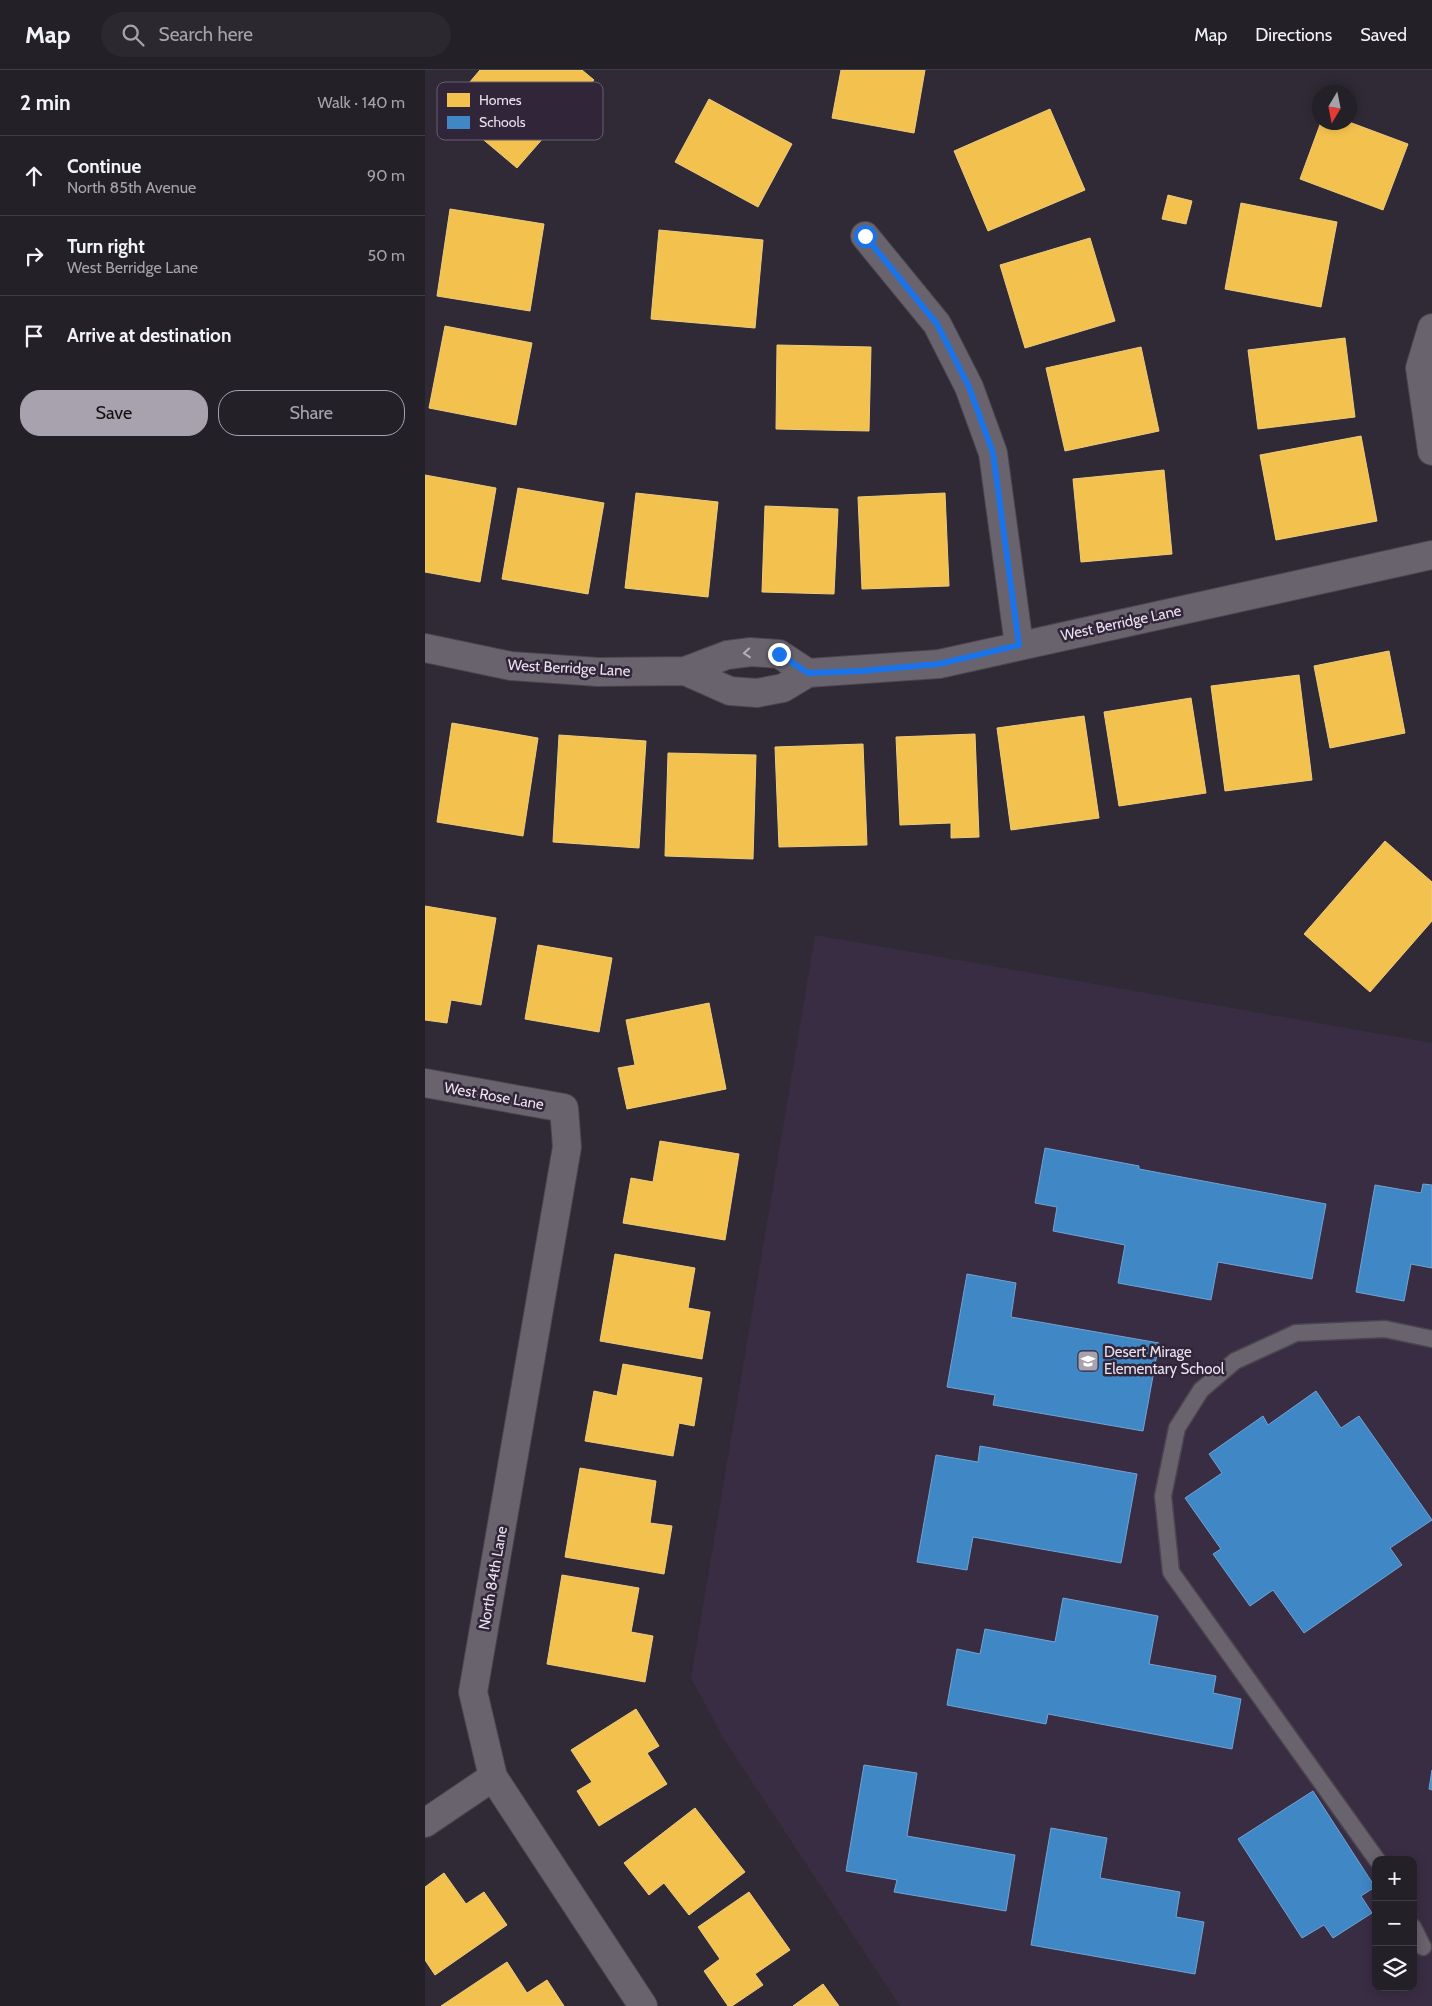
<!DOCTYPE html>
<meta charset="utf-8">
<style>
:root{--surface:#232028;--page:#2b2830;--text:#f1f3f6;--muted:#a3a3a8;--line:#403e45;--accent:#a8a2ae}
body{margin:0;font-family:Cabin,sans-serif;background:var(--page);color:var(--text)}
.controls{position:absolute;right:15px;bottom:15px;display:grid;overflow:hidden;border-radius:10px;box-shadow:0 2px 12px #0003}
.controls button{width:45px;height:45px;display:grid;place-items:center;padding:0;border:0;border-bottom:1px solid var(--line);background:var(--surface);color:var(--text);font:25px sans-serif}
.compass{position:absolute;left:887px;top:15px;width:45px;height:45px;border-radius:50%;background:var(--surface);box-shadow:0 2px 12px #0003;rotate:190deg}
.stop{position:absolute;width:15px;height:15px;margin:-11px;border:4px solid #1a73e8;border-radius:50%;background:#fff}
.stop.end{background:#1a73e8;border-color:#fff;box-shadow:0 1px 5px #0008}
.list{margin:0;padding:0;list-style:none}
h2{display:flex;justify-content:space-between;align-items:center;height:65px;margin:0;padding:0 20px;font-size:21px}
h2 small{font-size:16px;font-weight:400;color:var(--muted)}
.list li{display:grid;grid-template-columns:32px 1fr auto;gap:15px;align-items:center;box-sizing:border-box;height:80px;padding:0 20px;border-top:1px solid var(--line)}
.list b{display:block;font-size:19px;white-space:nowrap}
.list p{margin:0;font-size:16px;white-space:nowrap;color:var(--muted)}
.list em{font-size:16px;font-style:normal;color:var(--muted)}
.actions{display:flex;gap:10px;padding:15px 20px}
.actions a{flex:1;padding:11px 0;border:1px solid var(--accent);border-radius:20px;text-align:center;font-size:18px;color:var(--accent)}
.actions .main{background:var(--accent);color:#111}
.icon{flex:none;width:28px;height:28px;fill:none;stroke:currentColor;stroke-width:2;stroke-linecap:round;stroke-linejoin:round}
.map{position:relative;flex:none;width:1007px;height:1936px;overflow:hidden}
header{display:flex;align-items:center;gap:30px;box-sizing:border-box;height:70px;padding:0 25px;background:var(--surface);border-bottom:1px solid var(--line)}
header strong{font-size:24px}
nav{display:flex;gap:28px;margin-inline-start:auto;font-size:18px}
.search{width:350px;height:45px;background:var(--page);display:flex;align-items:center;gap:12px;box-sizing:border-box;padding:0 18px;border-radius:28px;color:var(--muted);font-size:19px}
main{display:flex}
aside{flex:1;background:var(--surface)}
.map>svg:first-child{display:block}
</style>
<header>
<strong>Map</strong>
<div class="search"><svg class="icon" aria-label="search" viewBox="0 0 24 24"><circle cx="10" cy="10" r="6"/><path d="M15 15l6 6"/></svg>Search here</div>
<nav><a>Map</a><a>Directions</a><a>Saved</a></nav>
</header>
<main>
<aside>
<h2>2 min<small>Walk · 140 m</small></h2>
<ul class="list">
<li><svg class="icon" aria-label="ahead" viewBox="0 0 24 24"><path d="M12 20V5M6 11l6-6 6 6"/></svg><div><b>Continue</b><p>North 85th Avenue</p></div><em>90 m</em></li>
<li><svg class="icon" aria-label="right" viewBox="0 0 24 24"><path d="M7 20v-9h11M14 6l5 5-5 5"/></svg><div><b>Turn right</b><p>West Berridge Lane</p></div><em>50 m</em></li>
<li><svg class="icon" aria-label="arrive" viewBox="0 0 24 24"><path d="M6 21V4h12l-3 4 3 4H6"/></svg><div><b>Arrive at destination</b></div></li>
</ul>
<div class="actions"><a class="main">Save</a><a>Share</a></div>
</aside>
<div class="map">
<svg width="1007" height="1936" viewBox="0 0 1007 1936">
<rect width="100%" height="100%" fill="#2f2a35"/>
<path fill="#392d44" fill-rule="evenodd" d="M390 865 1007 973V1936H475L300 1671 266 1608ZM951 1790H988V1917H951Z"/>
<path fill="#f2c14e" stroke="#efcb7e" d="M55 0H157L169 10 92 98 22 39Z
M416 0H500L489 63 407 48Z
M284 29 367 74 333 137 250 92Z
M625 39 660 120 563 161 529 81Z
M896 52H924L983 74 958 140 875 109Z
M743 125 767 131 761 154 737 149Z
M816 133 912 152 896 237 800 219Z
M25 139 119 154 105 241 12 226Z
M234 160 338 170 330 258 226 249Z
M665 168 690 251 600 278 575 195Z
M20 256 107 273 91 355 4 338Z
M920 268 930 347 833 359 823 280Z
M352 275 446 277 444 361 351 359Z
M716 277 734 361 640 381 621 298Z
M936 366 952 451 851 470 835 385Z
M739 400 747 484 656 492 648 409Z
M0 405 71 418 55 512 0 502Z
M93 418 179 433 163 524 77 509Z
M211 423 293 432 283 527 200 518Z
M520 423 524 516 437 519 433 427Z
M340 436 413 439 409 524 337 522Z
M964 581 980 663 905 678 889 596Z
M874 605 887 710 800 721 786 616Z
M766 628 781 723 694 736 679 642Z
M659 646 674 748 586 760 572 658Z
M27 653 113 668 98 766 12 752Z
M550 664 554 767 526 768V753L475 755 471 667Z
M134 665 221 671 214 778 128 772Z
M438 674 442 775 354 777 350 677Z
M243 683 331 685 328 789 240 786Z
M960 771 1007 812V851L945 922 879 864Z
M0 836 71 848 56 935 26 930 22 953 0 950Z
M113 875 187 888 174 962 100 949Z
M284 933 301 1019 202 1039 193 998 210 995 201 950Z
M235 1071 314 1084 300 1170 198 1153 206 1108 228 1112Z
M190 1184 270 1198 263 1238 285 1242 277 1289 175 1271Z
M198 1294 277 1308 269 1356 254 1353 248 1386 160 1371 169 1321 192 1326Z
M155 1398 231 1411 225 1453 247 1456 239 1504 140 1487Z
M137 1505 214 1518 206 1562 228 1566 220 1612 122 1594Z
M211 1639 234 1676 222 1683 242 1714 174 1756 152 1721 167 1712 146 1680Z
M270 1738 320 1802 264 1845 239 1813 224 1825 199 1793Z
M19 1803 41 1834 59 1822 82 1855 10 1905 0 1890V1817Z
M324 1822 365 1880 330 1904 338 1915 307 1936H303L279 1901 295 1889 273 1857Z
M82 1892 102 1923 122 1910 139 1936H16Z
M398 1914 414 1936H368Z"/>
<path fill="#3f88c5" stroke="#72a3d2" d="M620 1078 714 1096V1099L901 1134 887 1209 793 1192 786 1230 693 1213 700 1175 628 1161 632 1137 610 1133Z
M998 1114 1007 1115V1198L986 1194 979 1231 931 1222 950 1115 996 1123Z
M542 1204 591 1213 586 1247 734 1273 718 1361 568 1335 570 1325 522 1317Z
M891 1321 916 1358 934 1346 1007 1450 965 1478 977 1495 879 1563 848 1520 825 1536 788 1484 796 1479 760 1428 797 1403 784 1384 838 1346 843 1355Z
M555 1376 712 1404 696 1493 548 1467 542 1500 492 1492 511 1385 553 1392Z
M638 1528 733 1546 724 1594 791 1606 788 1623 816 1629 807 1679 623 1644 621 1654 522 1635 532 1579 555 1584 560 1559 630 1572Z
M439 1695 492 1703 482 1766 590 1785 581 1841 469 1822 472 1810 421 1801Z
M1007 1700V1720L1004 1719Z
M888 1721 950 1817 936 1826 947 1843 908 1868 899 1855 877 1868 813 1769Z
M626 1758 682 1768 675 1808 755 1822 751 1847 779 1852 770 1904 606 1875Z"/>
<g fill="none" stroke-linecap="round" stroke-linejoin="round">
<g stroke="#4a454e" stroke-width="19">
<path id="lane" d="M952 1790 746 1502 738 1426 752 1358 776 1320 810 1291 871 1263 960 1259 1007 1269
M988 1857 998 1877"/>
</g>
<g stroke="#4a454e" stroke-width="30">
<path id="street" d="M440 166 512 254 544 317 568 383 594 575
M1007 258 995 298 1007 381
M0 578 86 596 173 602 260 601 302 585 326 582 354 584 383 603
M260 601 305 621 332 623 358 618 383 603 514 594 1007 485
M0 1013 139 1038 142 1077 48 1622 68 1707 218 1936
M0 1753 68 1707"/>
</g>
<use href="#lane" stroke="#68636c" stroke-width="16"/>
<use href="#street" stroke="#68636c" stroke-width="28"/>
</g>
<defs><path id="oneway-chevron" d="M-2-3.5L2.5 0L-2 3.5" fill="none" stroke-width="1.6" stroke-linecap="round" stroke-linejoin="round" transform="scale(1.25)"/></defs>
<use stroke="#b5afbb" href="#oneway-chevron" transform="translate(322 583) rotate(175)"/>
<g fill="none" stroke-linecap="round" stroke-linejoin="round">
<path stroke="#1a73e8" stroke-width="6" d="M354 584 383 603 436 601 514 594 594 575 568 383 544 317 512 254 440 166"/>
</g>
<defs>
<g id="school-square" transform="scale(1.125)"><rect x="-9" y="-9" width="18" height="18" rx="4" fill="#a8a2ae" stroke="#302539"/><path d="M0-5L7-2L0 1L-7-2ZM-4 1L0 2.5L4 1V4Q0 6-4 4Z" fill="#fff"/></g>
</defs>
<g fill-rule="evenodd">
<use href="#school-square" x="663" y="1291"/>
</g>
<g text-anchor="middle" dominant-baseline="central" stroke-width="5" stroke-linejoin="round" paint-order="stroke">
<g font-size="15" fill="#e9e2ef" stroke="#302539">
<text transform="translate(696 553) rotate(-12)">West Berridge Lane</text>
<text transform="translate(144 598) rotate(3)">West Berridge Lane</text>
<text transform="translate(69 1026) rotate(10)">West Rose Lane</text>
<text transform="translate(68 1508) rotate(-80)">North 84th Lane</text>
</g>
<g font-size="15" fill="#e9e2ef" stroke="#302539" text-anchor="start">
<text x="679" y="1282">Desert Mirage<tspan x="679" dy="17">Elementary School</tspan></text>
</g>
</g>
<rect x="12" y="12" width="166" height="58" rx="8" fill="#302539" stroke="#685e70" stroke-width="1"/>
<rect x="22" y="23" width="23" height="14" fill="#f2c14e"/>
<rect x="22" y="46" width="23" height="13" fill="#3f88c5"/>
<g font-size="14" fill="#e9e2ef">
<text x="54" y="35">Homes</text>
<text x="54" y="57">Schools</text>
</g>
</svg>
<div class="controls">
<button>+</button>
<button>−</button>
<button><svg class="icon" aria-label="layers" viewBox="0 0 24 24"><path d="M12 4l9 5-9 5-9-5zM3 14l9 5 9-5"/></svg></button>
</div>
<svg class="compass" viewBox="-18 -18 36 36"><path d="M0-13l5 13h-10z" fill="#e53935"/><path d="M0 13l5-13h-10z" fill="#a3a3a8"/></svg>
<div class="stop" style="left:440px;top:166px"></div>
<div class="stop end" style="left:354px;top:584px"></div>
</div>
</main>
